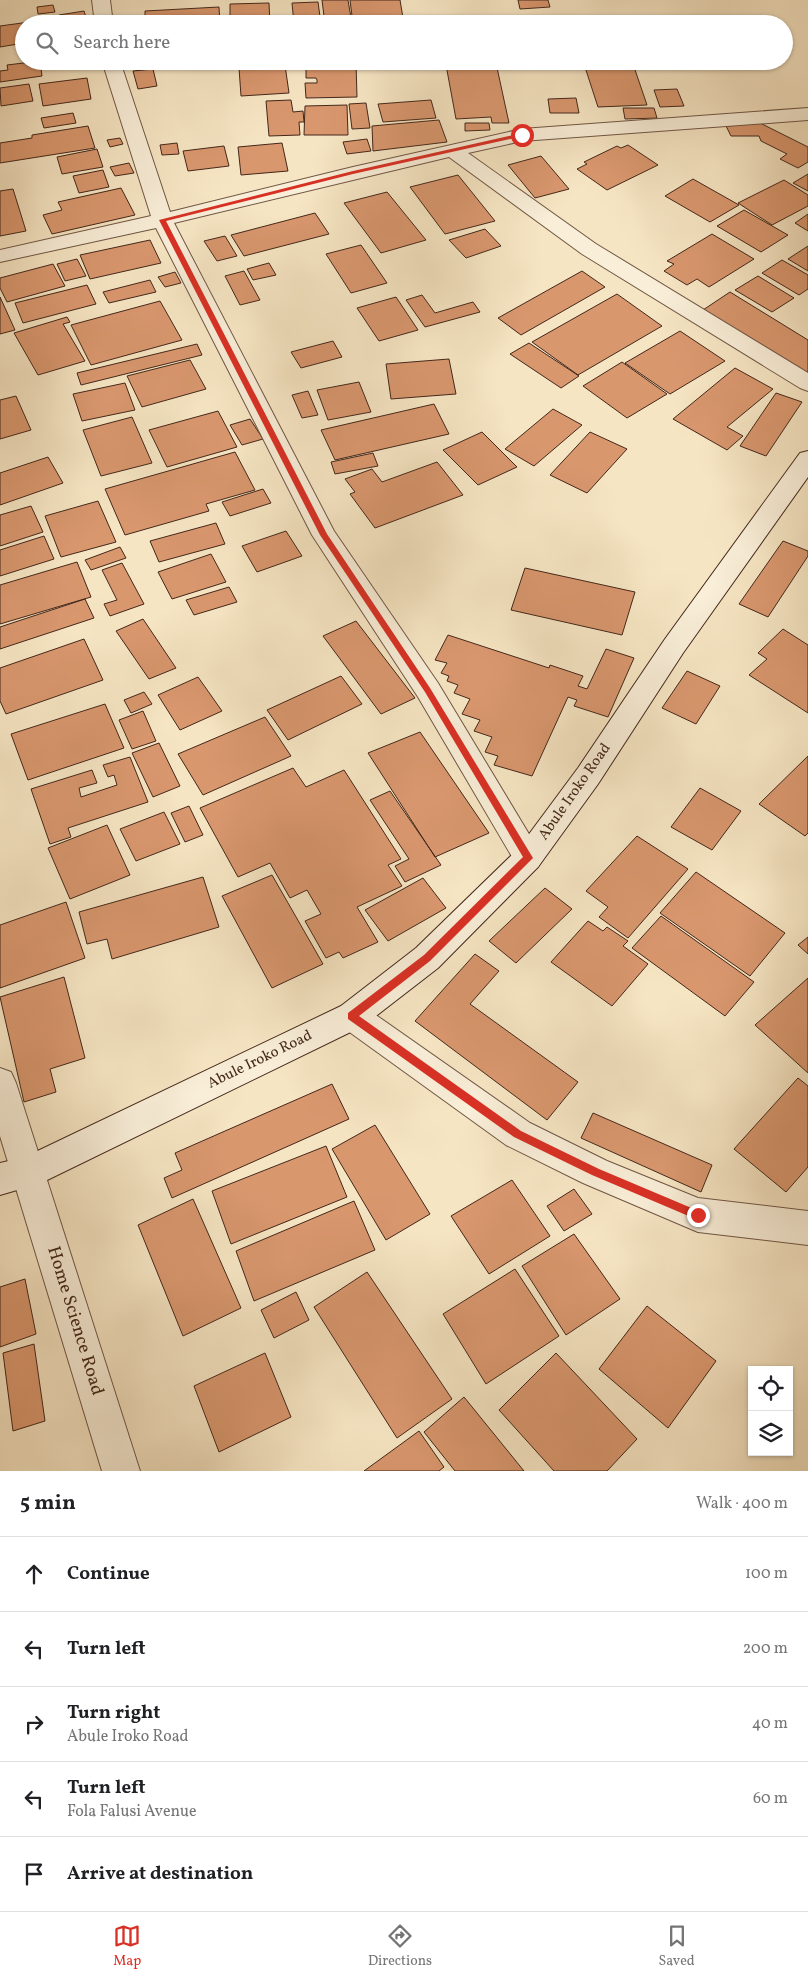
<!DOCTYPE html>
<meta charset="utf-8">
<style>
:root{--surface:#fff;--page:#f2f2f2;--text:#202124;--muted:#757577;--line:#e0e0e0;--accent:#d93025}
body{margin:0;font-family:Vollkorn,serif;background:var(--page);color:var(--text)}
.controls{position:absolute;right:15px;bottom:15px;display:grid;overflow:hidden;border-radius:0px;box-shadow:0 1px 4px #0004}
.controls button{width:45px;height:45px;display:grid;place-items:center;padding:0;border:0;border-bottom:1px solid var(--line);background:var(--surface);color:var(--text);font:25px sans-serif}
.stop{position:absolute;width:15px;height:15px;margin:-11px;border:4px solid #d93025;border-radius:50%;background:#fff}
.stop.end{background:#d93025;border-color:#fff;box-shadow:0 1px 5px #0008}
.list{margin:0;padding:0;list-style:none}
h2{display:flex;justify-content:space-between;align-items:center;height:65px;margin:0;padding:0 20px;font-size:21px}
h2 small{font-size:16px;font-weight:400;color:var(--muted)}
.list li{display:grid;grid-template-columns:32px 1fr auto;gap:15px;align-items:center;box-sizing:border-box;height:75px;padding:0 20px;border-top:1px solid var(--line)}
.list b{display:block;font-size:19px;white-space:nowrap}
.list p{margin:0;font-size:16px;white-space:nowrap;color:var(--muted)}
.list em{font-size:16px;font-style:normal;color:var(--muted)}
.icon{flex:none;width:28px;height:28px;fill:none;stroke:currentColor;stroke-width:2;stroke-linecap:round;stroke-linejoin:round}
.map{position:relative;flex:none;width:808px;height:1471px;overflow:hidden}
.search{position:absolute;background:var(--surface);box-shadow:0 1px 4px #0004;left:15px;right:15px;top:15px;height:55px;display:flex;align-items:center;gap:12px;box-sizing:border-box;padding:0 18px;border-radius:28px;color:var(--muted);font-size:19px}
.sheet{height:440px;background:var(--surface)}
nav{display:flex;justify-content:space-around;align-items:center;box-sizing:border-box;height:70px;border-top:1px solid var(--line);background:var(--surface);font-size:14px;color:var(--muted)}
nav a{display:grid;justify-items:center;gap:2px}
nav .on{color:var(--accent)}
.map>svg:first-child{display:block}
</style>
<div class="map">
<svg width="808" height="1471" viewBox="0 0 808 1471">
<rect width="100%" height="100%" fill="#f6e5c3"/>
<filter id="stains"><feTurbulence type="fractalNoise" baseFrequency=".004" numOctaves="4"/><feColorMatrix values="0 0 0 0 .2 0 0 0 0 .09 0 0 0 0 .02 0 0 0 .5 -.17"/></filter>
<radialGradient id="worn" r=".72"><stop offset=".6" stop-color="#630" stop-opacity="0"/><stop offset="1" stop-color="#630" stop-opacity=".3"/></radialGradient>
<path fill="#d9976e" stroke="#43271a" d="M322 0H348L352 24H325Z
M350 0H400L404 24H353Z
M518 0H548L550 7 520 9Z
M318 2 321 24H294L292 3Z
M269 3 270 24H230V4Z
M53 5 55 12 38 14 37 7Z
M219 7 220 24H145V11Z
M84 11 88 24H62L59 15Z
M44 20 45 24H24V43L0 47V26Z
M40 61 42 76 0 82V71L8 70 7 65Z
M177 61H217L177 63Z
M501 61H553V62L502 65Z
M583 61H632L647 105 598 107Z
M356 63 357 97 306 98 305 83H317V80L316 78H306V64Z
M496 63 509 123H492L491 117 456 119 446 65Z
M285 65 289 93 241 96 239 68Z
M153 69 157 86 138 89 133 71Z
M87 78 91 99 43 106 39 84Z
M29 84 33 101 1 106 0 88Z
M677 89 684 106 660 107 654 90Z
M576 98 579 113H550L548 99Z
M291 100 293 112 303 111 304 122H299L300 135 269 136 266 101Z
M431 100 436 118 383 122 378 104Z
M366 103 370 128 352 129 349 104Z
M347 105 348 135H304L305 106Z
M623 108H654L657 118 625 119Z
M73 113 76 123 44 128 41 118Z
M439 120 447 142 373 151 372 126Z
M465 123H489L490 130 465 131Z
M760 123 808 147V162L798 168 780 159 787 154 761 141 759 136H731L726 126Z
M88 126 95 148 0 163V143L32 138V135Z
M120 138 123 144 110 147 107 140Z
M367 139 371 151 347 154 343 142Z
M177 143 179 154 162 155 160 145Z
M282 143 288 171 241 175 238 147Z
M628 145 658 165 607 190 577 169 587 164 584 162 617 146 621 148Z
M224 146 229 166 188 171 183 151Z
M97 149 103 167 62 174 57 157Z
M541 156 569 189 535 198 508 165Z
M129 163 134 173 115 176 110 167Z
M103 170 109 187 79 193 73 176Z
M808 174V191L793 183Z
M458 175 495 221 445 234 410 187Z
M693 179 739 205 710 222 665 196Z
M784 180 808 195V206L772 225 738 203Z
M121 188 135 215 52 234 43 215 62 210 58 202Z
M13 189 26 231 0 236V191Z
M387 192 426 240 381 253 344 203Z
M744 210 788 235 761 252 717 226Z
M315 213 329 234 244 256 231 235Z
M808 214V231L795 223Z
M485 229 501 246 466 258 449 240Z
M712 234 754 259 709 287 697 279 687 285 664 271 674 264 667 261Z
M225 236 237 256 217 261 204 241Z
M150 240 161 263 90 279 80 255Z
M361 245 387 283 351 293 326 254Z
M808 246V271L788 259Z
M77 259 86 276 65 281 57 264Z
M782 260 808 275V289L799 295 762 273Z
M269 263 276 275 253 280 247 269Z
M53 264 65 286 7 302 0 288V278Z
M244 271 260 300 240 305 225 276Z
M582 271 605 287 521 335 498 318Z
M175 272 181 283 165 287 158 277Z
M758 276 794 298 772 312 735 290Z
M150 280 156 292 109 303 103 292Z
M87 285 96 304 23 323 15 303Z
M730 292 808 340V373L806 374 703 310Z
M617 294 662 326 578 375 532 342Z
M422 295 435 313 473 302 480 312 425 327 406 300Z
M0 297 15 330 0 334Z
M396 297 418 330 379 341 357 308Z
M160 301 182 340 91 365 71 325Z
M67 317 70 322 63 324 85 361 38 375 14 333Z
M680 331 725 361 670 394 625 363Z
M333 341 342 357 301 368 291 352Z
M529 343 579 376 561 388 510 354Z
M197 344 202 355 81 385 77 373Z
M449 359 456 394 391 399 386 364Z
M190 360 206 389 142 407 127 376Z
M622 362 667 394 627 418 583 386Z
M735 368 773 389 727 427 743 436 727 450 673 419Z
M359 382 371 412 328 420 317 390Z
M125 383 135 410 82 421 73 394Z
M308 391 318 415 302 418 292 395Z
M776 393 802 402 766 456 740 446Z
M16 396 31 430 0 439V400Z
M434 404 449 434 335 460 321 430Z
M553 409 582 425 534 466 505 449Z
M218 411 237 447 167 467 149 430Z
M132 417 152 463 101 476 83 430Z
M250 419 263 439 242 445 230 425Z
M482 432 517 467 478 485 443 450Z
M590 432 627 449 587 493 550 475Z
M235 452 255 490 206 504 209 511 125 535 105 489Z
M373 453 378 466 335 474 331 462Z
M48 457 63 483 0 505V473Z
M437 462 463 495 375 528 350 494 355 492 345 479 372 469 382 482Z
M263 489 271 503 230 516 222 502Z
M98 501 116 542 61 557 45 516Z
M31 506 43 532 0 546V515Z
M216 523 225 544 159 562 150 541Z
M286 531 302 556 257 572 242 546Z
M44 536 54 559 0 576V550Z
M783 541 808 551V556L768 617 739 604Z
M120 547 126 558 91 570 85 560Z
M211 554 226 582 172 599 158 572Z
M77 562 91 597 0 624V585Z
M122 563 144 604 110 616 104 604 117 600 102 570Z
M525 568 635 592 622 635 511 610Z
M229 587 237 602 194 615 186 600Z
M85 599 94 618 0 649V627Z
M143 619 176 668 149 679 116 631Z
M356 621 415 698 381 714 323 636Z
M783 629 808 645V713L749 675 767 659 758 653Z
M448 635 549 668 550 665 583 676 578 686 587 689 606 649 634 658 608 717 574 706 577 700 568 697 532 776 494 765 498 756 485 752 492 737 474 731 480 720 462 714 470 699 454 693 458 685 447 681 449 676 441 673 447 663 435 660Z
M84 639 103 680 6 714 0 701V668Z
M687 671 720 686 696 724 662 708Z
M341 676 362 704 288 740 267 710Z
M198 677 222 711 180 730 158 695Z
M144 692 152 704 131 713 124 700Z
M105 704 124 748 28 780 11 734Z
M143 711 156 741 132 749 119 720Z
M265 717 291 756 203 795 178 754Z
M420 732 489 833 435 857 368 753Z
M159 743 180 786 153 797 132 753Z
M808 756V833L805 836 759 804Z
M130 757 148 802 68 828 71 837 50 844 31 789 92 770 97 783 79 788 81 797 117 785 114 775 108 777 103 765Z
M293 768 306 787 344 770 401 859 388 865 402 886 357 907 378 942 343 958 339 952 326 958 305 921 321 914 307 890 290 898 270 863 238 877 200 808Z
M700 788 741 811 712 850 671 827Z
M390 791 441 865 405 882 395 866 409 859 370 800Z
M189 806 203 835 185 842 171 813Z
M164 812 180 844 136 861 120 829Z
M107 825 130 875 70 899 48 848Z
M637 836 688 869 628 938 599 917 608 907 586 891Z
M696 872 785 933 750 976 660 913Z
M272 875 323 964 272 988 222 896Z
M203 877 219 927 112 959 107 939 87 944 79 912Z
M423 878 446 908 388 941 365 910Z
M545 888 572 909 516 963 489 941Z
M66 902 85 958 0 988V925Z
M661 916 754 982 725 1016 632 948Z
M588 921 603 931 607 927 628 941 623 946 648 964 612 1006 551 962Z
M808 937V954L798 945Z
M475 954 499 971 470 1004 578 1082 547 1120 415 1021Z
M64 977 85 1058 50 1069 56 1092 24 1102 0 997Z
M808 978V1073L755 1025Z
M798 1078 808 1086V1167L786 1192 734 1149Z
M332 1084 349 1119 172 1198 164 1178 182 1170 175 1153Z
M593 1113 712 1165 701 1192 581 1138Z
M375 1125 430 1214 386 1240 332 1149Z
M326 1146 347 1197 231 1244 212 1191Z
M512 1180 550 1236 489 1274 451 1216Z
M574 1189 592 1214 564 1231 547 1206Z
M193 1199 241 1308 183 1336 138 1225Z
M354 1201 375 1250 254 1301 236 1251Z
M574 1234 620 1299 566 1335 522 1266Z
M515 1269 559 1336 486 1384 443 1314Z
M367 1272 452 1399 397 1438 314 1307Z
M25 1279 36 1334 0 1347V1287Z
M296 1292 309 1320 274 1338 261 1310Z
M647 1306 716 1361 668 1428 599 1369Z
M34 1344 45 1421 13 1431 3 1353Z
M265 1353 291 1417 219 1452 194 1386Z
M556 1353 637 1439 607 1471H554L499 1410Z
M464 1397 524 1471H455L424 1432Z
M419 1431 444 1467 439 1471H364Z"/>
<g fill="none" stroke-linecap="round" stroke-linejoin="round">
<g stroke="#705644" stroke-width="2">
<path id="street" d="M92 0H110L113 24H95Z
M102 61H120L170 212 353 167 522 129 808 108V120L522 141 468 153 596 244 808 373V391L800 388 582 254 449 157 174 223 334 531 438 683 538 849 543 858 538 867 528 870 518 867 418 697 312 535 156 228 0 262V250L151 216Z
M352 1002 363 1006 530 1123 607 1161 698 1198 808 1211V1245L698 1232 583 1183 506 1145 341 1026 336 1016 341 1006Z
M0 1068 11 1072 16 1083 140 1471H102L0 1136Z"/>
</g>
<g stroke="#43271a" stroke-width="2">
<path id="secondary" d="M808 451V477L683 653 598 784 538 867 438 968 363 1026 41 1183 0 1195V1163L25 1157 341 1006 416 948 518 849 578 768 665 639 800 453Z"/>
</g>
<use href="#street" fill="#f9eed8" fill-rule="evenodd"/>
<use href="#secondary" fill="#f9eed8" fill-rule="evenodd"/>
</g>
<path fill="#d93025" d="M522 133 524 136 353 174 166 221 327 534 430 688 533 858 430 961 359 1016 521 1131 599 1169 701 1212V1219L698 1220 592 1175 514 1137 348 1019V1013L424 955 523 857 425 692 320 535 159 220 353 171Z"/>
<g text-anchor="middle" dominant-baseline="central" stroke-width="4" stroke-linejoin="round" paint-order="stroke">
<g font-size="15" fill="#43271a" stroke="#f9eed8">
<text transform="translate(575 792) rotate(-55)">Abule Iroko Road</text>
<text transform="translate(260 1060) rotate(-26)">Abule Iroko Road</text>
</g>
<g font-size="18" fill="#43271a" stroke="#f9eed8">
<text transform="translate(75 1321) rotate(73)">Home Science Road</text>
</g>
</g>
<rect width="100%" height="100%" filter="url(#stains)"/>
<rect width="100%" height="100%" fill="url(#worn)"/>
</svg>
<div class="controls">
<button><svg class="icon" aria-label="locate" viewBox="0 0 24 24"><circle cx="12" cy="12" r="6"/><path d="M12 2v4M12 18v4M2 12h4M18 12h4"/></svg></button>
<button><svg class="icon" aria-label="layers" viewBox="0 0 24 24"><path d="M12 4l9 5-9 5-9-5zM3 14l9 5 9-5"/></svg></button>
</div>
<div class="stop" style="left:522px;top:135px"></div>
<div class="stop end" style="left:698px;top:1215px"></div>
<div class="search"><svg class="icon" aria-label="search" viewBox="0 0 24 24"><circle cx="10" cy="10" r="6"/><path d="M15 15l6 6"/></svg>Search here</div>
</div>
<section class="sheet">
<h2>5 min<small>Walk · 400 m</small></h2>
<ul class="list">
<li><svg class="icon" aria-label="ahead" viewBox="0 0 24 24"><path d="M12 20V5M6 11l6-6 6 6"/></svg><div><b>Continue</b></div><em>100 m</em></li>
<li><svg class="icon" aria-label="left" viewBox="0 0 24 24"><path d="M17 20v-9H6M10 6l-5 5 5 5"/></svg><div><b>Turn left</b></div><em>200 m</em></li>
<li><svg class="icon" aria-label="right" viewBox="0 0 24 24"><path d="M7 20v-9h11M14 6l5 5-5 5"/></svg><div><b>Turn right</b><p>Abule Iroko Road</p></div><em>40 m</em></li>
<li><svg class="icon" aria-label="left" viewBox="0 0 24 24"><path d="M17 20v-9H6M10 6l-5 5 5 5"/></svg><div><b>Turn left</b><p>Fola Falusi Avenue</p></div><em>60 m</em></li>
<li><svg class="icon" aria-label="arrive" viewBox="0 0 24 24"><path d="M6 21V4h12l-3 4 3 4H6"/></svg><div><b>Arrive at destination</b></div></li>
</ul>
</section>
<nav>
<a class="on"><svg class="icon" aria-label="map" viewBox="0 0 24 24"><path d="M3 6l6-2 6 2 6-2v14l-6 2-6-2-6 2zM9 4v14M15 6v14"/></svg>Map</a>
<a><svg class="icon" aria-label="directions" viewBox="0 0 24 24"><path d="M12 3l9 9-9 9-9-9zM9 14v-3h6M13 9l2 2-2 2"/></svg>Directions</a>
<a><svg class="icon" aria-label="saved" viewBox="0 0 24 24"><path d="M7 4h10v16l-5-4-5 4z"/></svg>Saved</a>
</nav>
